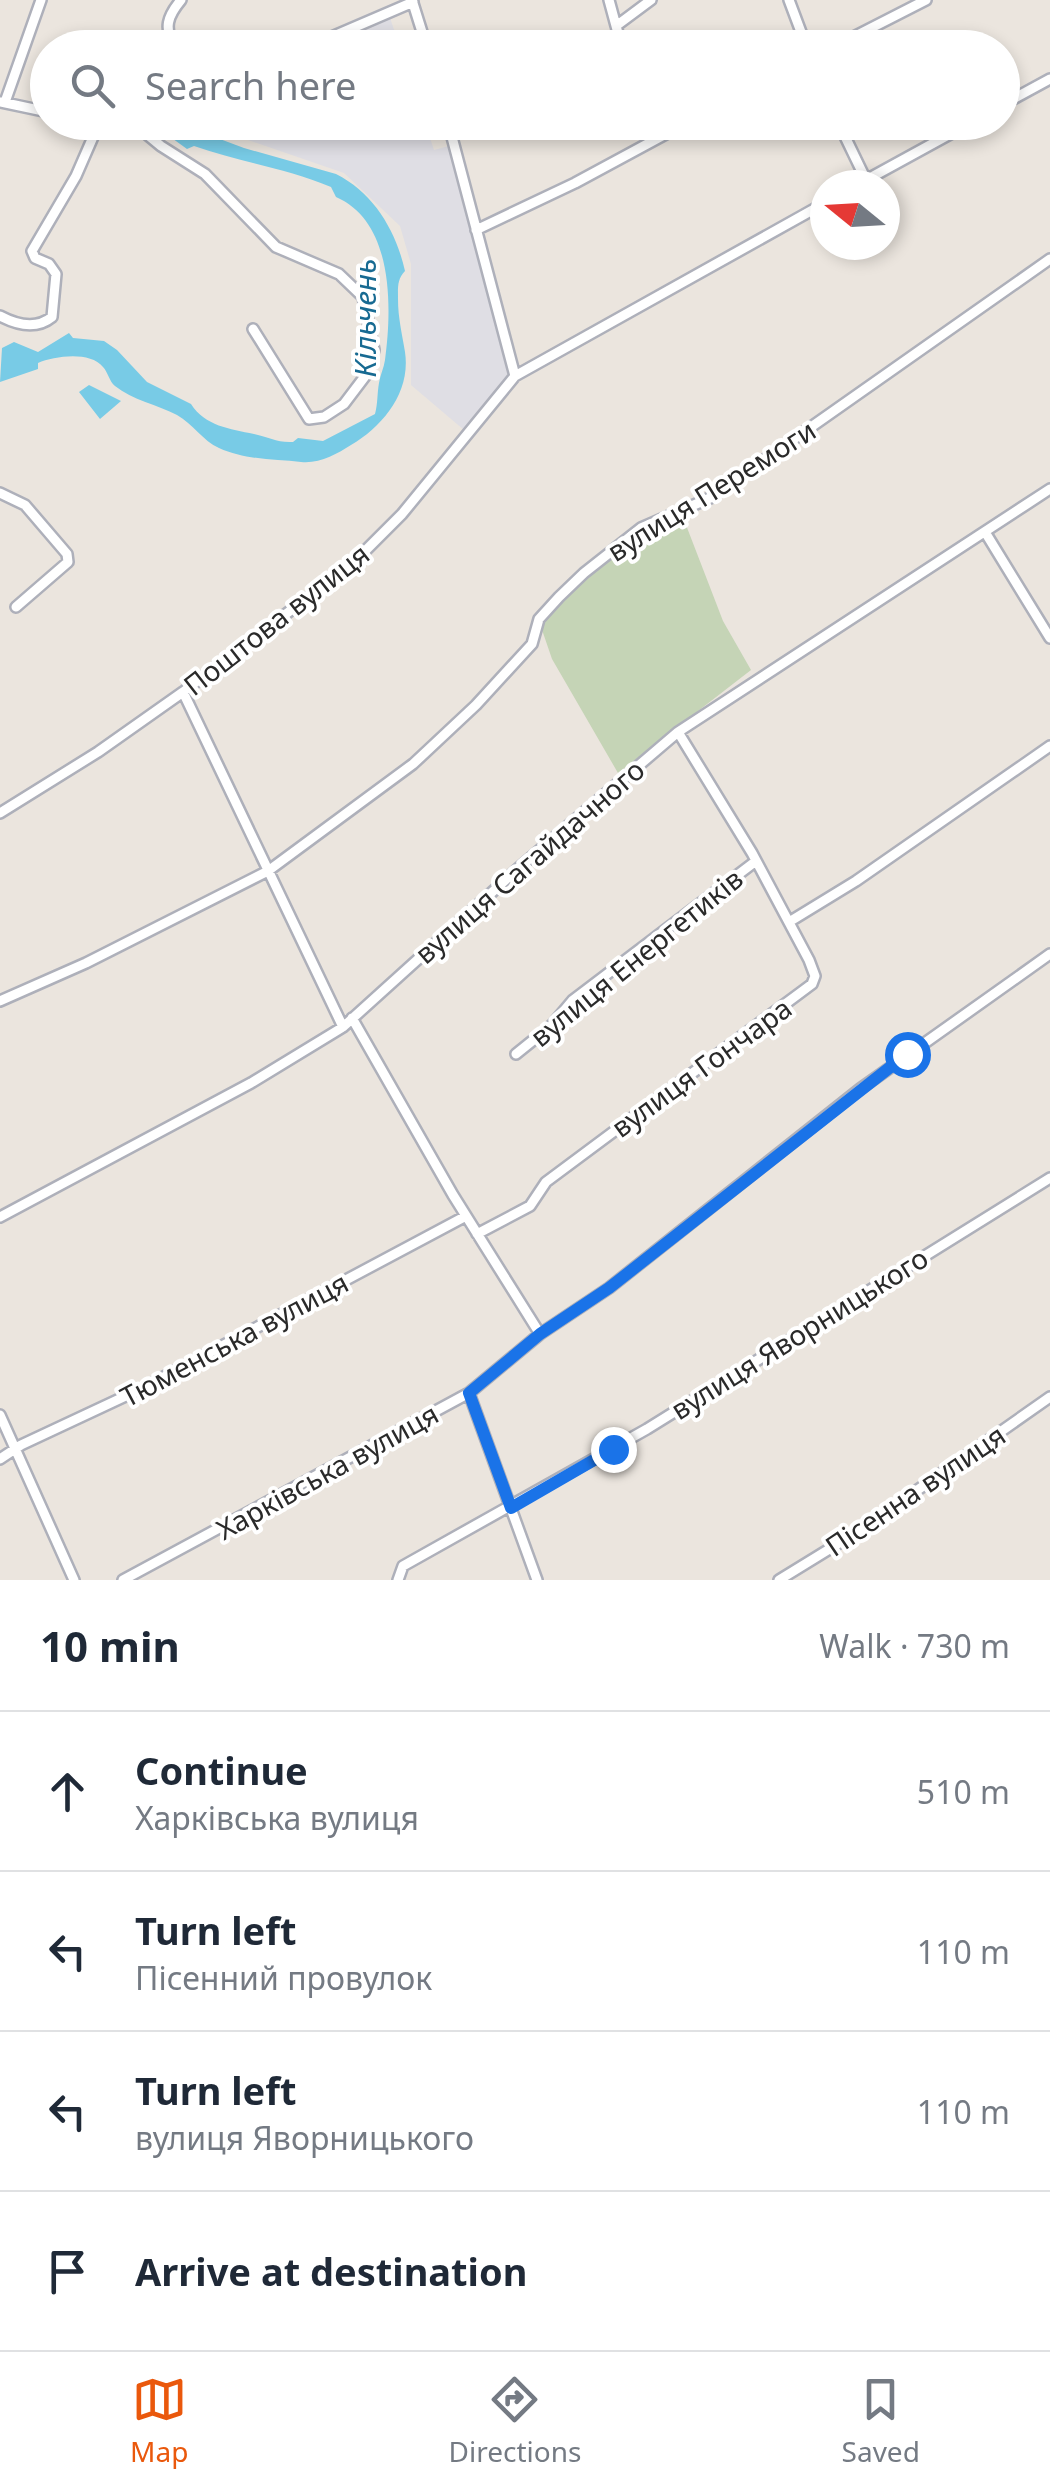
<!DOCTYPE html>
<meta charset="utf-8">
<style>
:root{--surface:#fff;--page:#f6f6f7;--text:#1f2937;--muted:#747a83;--line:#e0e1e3;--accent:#ea580c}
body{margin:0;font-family:"Noto Sans",sans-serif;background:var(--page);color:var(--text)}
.compass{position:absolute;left:810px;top:170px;width:90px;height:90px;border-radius:50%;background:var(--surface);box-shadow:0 5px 15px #0003;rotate:288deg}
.stop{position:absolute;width:30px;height:30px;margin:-22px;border:8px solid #1a73e8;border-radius:50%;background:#fff}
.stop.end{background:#1a73e8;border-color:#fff;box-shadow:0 2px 10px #0008}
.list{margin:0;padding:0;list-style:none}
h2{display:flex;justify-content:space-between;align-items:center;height:130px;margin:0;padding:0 40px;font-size:42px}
h2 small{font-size:32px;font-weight:400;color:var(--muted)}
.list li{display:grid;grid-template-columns:65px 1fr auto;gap:30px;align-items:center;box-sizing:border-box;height:160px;padding:0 40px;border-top:2px solid var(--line)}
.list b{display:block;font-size:38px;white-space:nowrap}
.list p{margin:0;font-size:32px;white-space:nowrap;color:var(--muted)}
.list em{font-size:32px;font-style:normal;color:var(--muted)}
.icon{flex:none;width:55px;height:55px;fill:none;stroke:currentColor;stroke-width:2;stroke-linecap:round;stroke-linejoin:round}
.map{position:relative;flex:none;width:1050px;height:1580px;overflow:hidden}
.search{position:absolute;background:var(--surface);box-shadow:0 5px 15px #0003;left:30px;right:30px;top:30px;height:110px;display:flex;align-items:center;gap:25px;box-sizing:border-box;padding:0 35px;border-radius:55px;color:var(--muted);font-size:38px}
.sheet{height:770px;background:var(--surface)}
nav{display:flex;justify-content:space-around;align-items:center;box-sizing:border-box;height:140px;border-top:2px solid var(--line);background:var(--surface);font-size:28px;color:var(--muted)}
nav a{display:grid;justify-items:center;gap:5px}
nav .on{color:var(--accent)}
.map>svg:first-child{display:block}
</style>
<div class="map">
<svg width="1050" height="1580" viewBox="0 0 1050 1580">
<rect width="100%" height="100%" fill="#ebe5de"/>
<path fill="#dfdee4" d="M389 15 400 47 317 48Z
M227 123H425L434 150 449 146 466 199 508 376 464 430 411 385V264L400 226 344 173 242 138Z"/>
<path fill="#c5d4b6" d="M681 512 723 621 751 670 618 773 552 659 540 624C583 581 624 536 681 512Z"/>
<path fill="#78cbe6" d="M151 123H177L244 148 336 174C374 193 396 231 405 271 397 279 398 288 398 299 398 318 402 333 405 352 411 392 383 426 351 445 337 454 319 464 301 462 275 459 245 460 219 448 203 441 193 424 177 415 158 405 132 400 115 386 109 381 108 372 103 367 90 351 55 356 38 363V369L0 382 2 348 14 342 38 352 69 333 73 338 104 341 117 350 147 382 191 404C205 426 230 429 254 434 269 437 277 443 293 442L298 438 323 441 375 414C378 403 377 394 379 383 380 375 384 368 385 360 392 308 394 222 336 197L331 187C286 168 239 162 194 146L187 149Z
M89 385 121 401 100 419 79 392Z"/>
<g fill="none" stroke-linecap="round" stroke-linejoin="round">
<g stroke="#aeb0ba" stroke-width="14">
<path id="minor" d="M412 0 427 48
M609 0 622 48
M789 0 807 48
M616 26 651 0
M174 48C164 27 167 17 181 0
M306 48 413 2
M832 48 926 0
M1 102 48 112
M5 102 41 0
M1002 105 1050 79
M132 122 161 146 205 174 276 247 339 274 363 297 374 350 366 375 344 404 324 417 309 419 253 329
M448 122 515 376
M838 122 866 180
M857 185 972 122
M476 230 575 183 688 122
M0 316C17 325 36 330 52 317L56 274 49 264 35 258 32 251 76 176 93 137 92 125
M0 493 25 505 67 554 68 562 16 607
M985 532 1050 638
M183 692 343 1027
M0 813 98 752 183 692 352 564 402 514 515 376 825 203
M789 922 856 881 1050 746
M0 1001 86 963 268 871 413 764 476 705 532 644 539 619 559 597 584 573 641 528 710 498 1050 259
M352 1018 453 1195 540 1334
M516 1054 552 1025 573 1000 756 861
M0 1217 251 1083 343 1027 521 866 678 732 1050 489
M477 1234 530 1206 546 1182 812 984 815 976 809 960 752 853 678 732
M469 1393 537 1580
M0 1415 74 1580
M0 1459 21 1445 145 1387 466 1216
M123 1580 469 1393 540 1334 609 1288 860 1089 1050 954
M398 1580 403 1566 647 1429 1050 1178
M779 1580 862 1529 1050 1397"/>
</g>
<use href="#minor" stroke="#fff" stroke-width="9"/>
</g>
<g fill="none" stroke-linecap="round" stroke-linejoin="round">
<path stroke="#1a73e8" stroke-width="12" d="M613 1449 511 1508 469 1393 540 1334 609 1288 907 1054"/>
</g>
<g text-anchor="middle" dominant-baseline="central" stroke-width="8" stroke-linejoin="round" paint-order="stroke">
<g font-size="28" fill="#2a2a2a" stroke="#fff">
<text transform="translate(711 490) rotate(-32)">вулиця Перемоги</text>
<text transform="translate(276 619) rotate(-38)">Поштова вулиця</text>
<text transform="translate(529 861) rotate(-41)">вулиця Сагайдачного</text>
<text transform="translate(636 957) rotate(-39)">вулиця Енергетиків</text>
<text transform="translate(701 1067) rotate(-36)">вулиця Гончара</text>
<text transform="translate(799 1333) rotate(-32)">вулиця Яворницького</text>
<text transform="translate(234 1339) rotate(-28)">Тюменська вулиця</text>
<text transform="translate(327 1471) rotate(-29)">Харківська вулиця</text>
<text transform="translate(915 1490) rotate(-34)">Пісенна вулиця</text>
</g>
<g font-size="30" font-style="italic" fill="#176a92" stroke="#fff">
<text transform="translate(364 318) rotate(-90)">Кільчень</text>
</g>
</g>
</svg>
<svg class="compass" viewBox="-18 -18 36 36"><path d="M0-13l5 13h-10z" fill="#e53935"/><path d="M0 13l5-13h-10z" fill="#747a83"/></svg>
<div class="stop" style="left:907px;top:1054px"></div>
<div class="stop end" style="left:613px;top:1449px"></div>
<div class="search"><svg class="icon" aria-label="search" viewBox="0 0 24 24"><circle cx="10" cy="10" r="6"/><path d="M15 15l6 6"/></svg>Search here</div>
</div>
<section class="sheet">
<h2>10 min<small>Walk · 730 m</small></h2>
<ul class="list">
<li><svg class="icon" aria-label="ahead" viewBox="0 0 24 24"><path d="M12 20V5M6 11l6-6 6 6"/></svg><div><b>Continue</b><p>Харківська вулиця</p></div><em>510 m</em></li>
<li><svg class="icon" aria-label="left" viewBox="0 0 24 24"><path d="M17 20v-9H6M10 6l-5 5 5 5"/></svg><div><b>Turn left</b><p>Пісенний провулок</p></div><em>110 m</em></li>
<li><svg class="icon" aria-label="left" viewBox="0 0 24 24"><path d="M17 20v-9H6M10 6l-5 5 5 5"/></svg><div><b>Turn left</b><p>вулиця Яворницького</p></div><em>110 m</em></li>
<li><svg class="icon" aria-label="arrive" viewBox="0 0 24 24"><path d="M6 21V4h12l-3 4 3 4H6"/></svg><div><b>Arrive at destination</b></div></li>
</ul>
</section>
<nav>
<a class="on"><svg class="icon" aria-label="map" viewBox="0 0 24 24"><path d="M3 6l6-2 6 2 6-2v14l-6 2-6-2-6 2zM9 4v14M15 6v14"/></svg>Map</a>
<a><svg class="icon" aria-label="directions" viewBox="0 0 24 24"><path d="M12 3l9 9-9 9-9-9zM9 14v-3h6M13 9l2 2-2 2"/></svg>Directions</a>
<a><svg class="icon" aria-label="saved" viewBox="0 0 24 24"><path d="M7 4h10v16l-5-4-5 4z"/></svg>Saved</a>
</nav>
